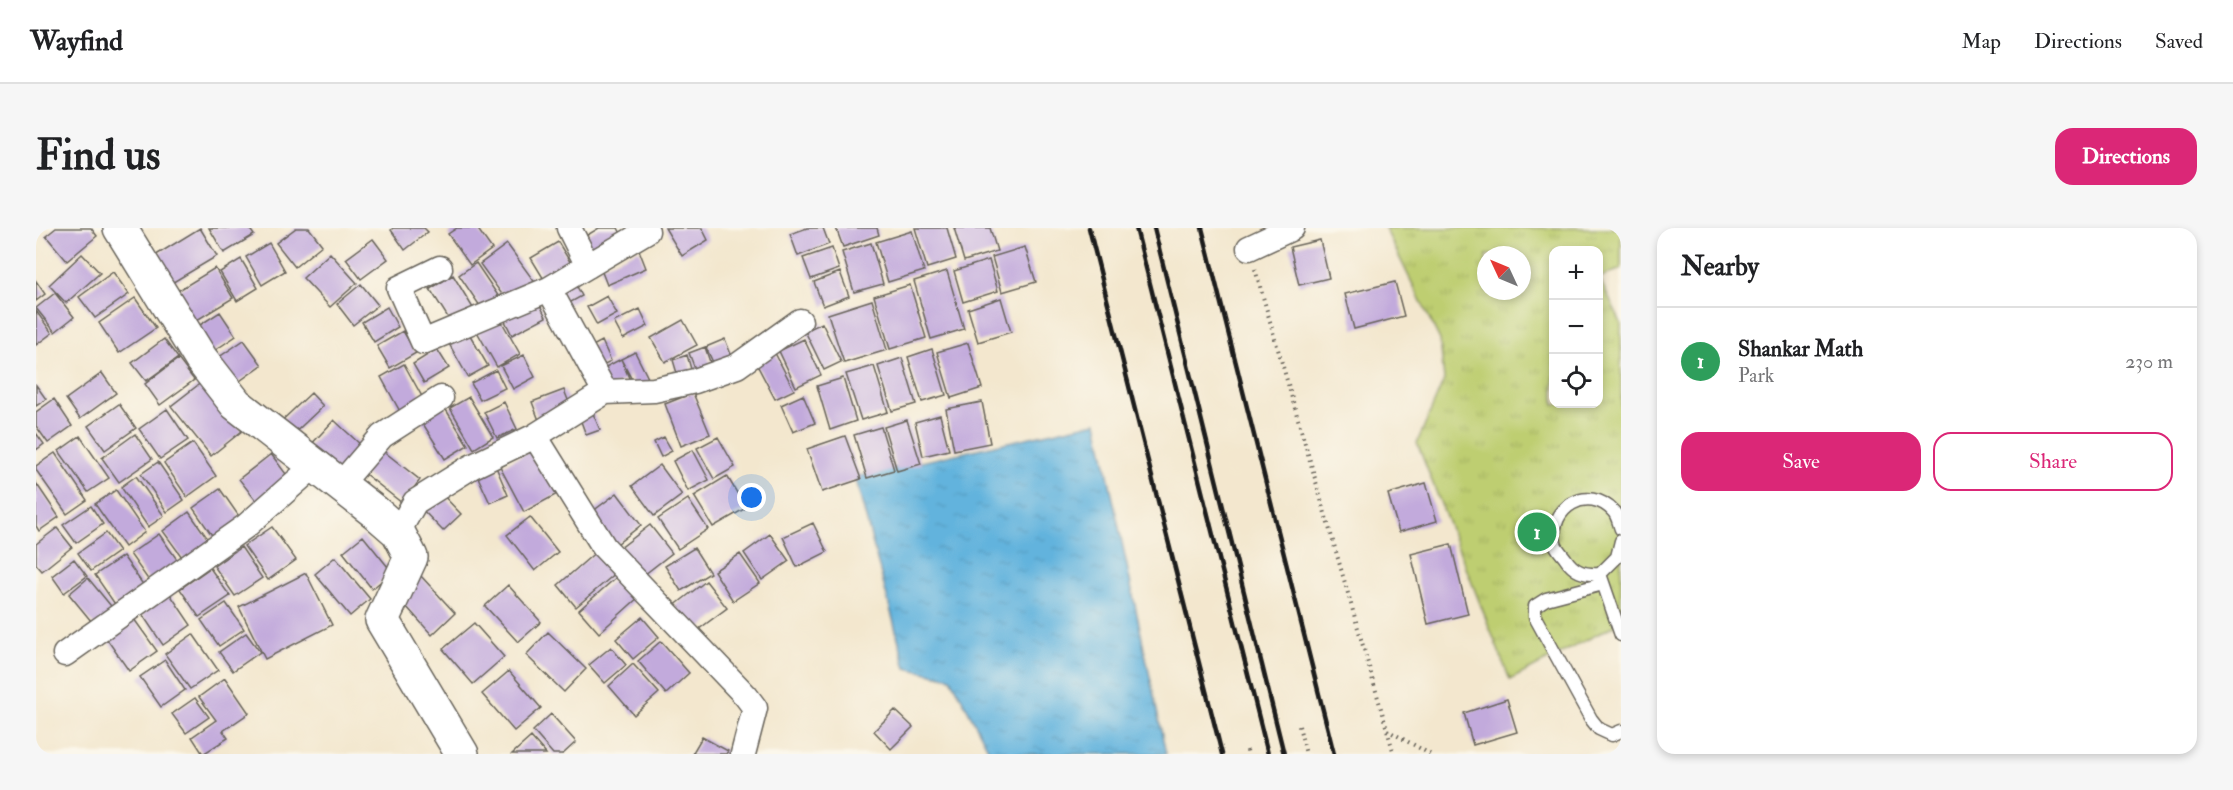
<!DOCTYPE html>
<meta charset="utf-8">
<style>
:root{--surface:#fff;--page:#f6f6f6;--text:#202124;--muted:#757577;--line:#e0e0e0;--accent:#db2777}
body{margin:0;font-family:"IM FELL Double Pica",serif;background:var(--page);color:var(--text)}
.controls{position:absolute;right:18px;top:18px;display:grid;overflow:hidden;border-radius:12px;box-shadow:0 3px 9px #0003}
.controls button{width:54px;height:54px;display:grid;place-items:center;padding:0;border:0;border-bottom:2px solid var(--line);background:var(--surface);color:var(--text);font:30px sans-serif}
.compass{position:absolute;left:1441px;top:18px;width:54px;height:54px;border-radius:50%;background:var(--surface);box-shadow:0 3px 9px #0003;rotate:314deg}
.you{position:absolute;left:716px;top:270px;width:21px;height:21px;margin:-15px;border:4px solid #fff;border-radius:50%;background:#1a73e8;box-shadow:0 0 0 9px #1a73e833}
.badge{display:grid;place-items:center;width:39px;height:39px;border-radius:50%;background:var(--accent);color:#fff;font-size:20px;font-weight:700}
.pin{position:absolute;translate:-50% -50%;border:3px solid #fff;box-shadow:0 2px 6px #0006}
.list{margin:0;padding:0;list-style:none}
h2{display:flex;justify-content:space-between;align-items:center;height:78px;margin:0;padding:0 24px;font-size:26px}
h2 small{font-size:20px;font-weight:400;color:var(--muted)}
.list li{display:grid;grid-template-columns:39px 1fr auto;gap:18px;align-items:center;box-sizing:border-box;height:108px;padding:0 24px;border-top:2px solid var(--line)}
.list b{display:block;font-size:22px;white-space:nowrap}
.list p{margin:0;font-size:20px;white-space:nowrap;color:var(--muted)}
.list em{font-size:20px;font-style:normal;color:var(--muted)}
.actions{display:flex;gap:12px;padding:18px 24px}
.actions a{flex:1;padding:14px 0;border:2px solid var(--accent);border-radius:18px;text-align:center;font-size:21px;color:var(--accent)}
.actions .main{background:var(--accent);color:#fff}
.icon{flex:none;width:33px;height:33px;fill:none;stroke:currentColor;stroke-width:2;stroke-linecap:round;stroke-linejoin:round}
.map{position:relative;flex:none;width:1585px;height:526px;overflow:hidden;border-radius:18px}
header{display:flex;align-items:center;gap:36px;box-sizing:border-box;height:84px;padding:0 30px;background:var(--surface);border-bottom:2px solid var(--line)}
header strong{font-size:28px}
nav{display:flex;gap:33px;margin-inline-start:auto;font-size:21px}
.intro{display:flex;align-items:center;justify-content:space-between;box-sizing:border-box;height:144px;padding:0 36px}
h1{margin:0;font-size:42px}
.button{padding:15px 27px;border-radius:18px;background:var(--accent);color:#fff;font-size:21px;font-weight:700}
main{display:flex;gap:36px;padding:0 36px}
aside{flex:1;background:var(--surface);border-radius:18px;box-shadow:0 3px 9px #0003}
.map>svg:first-child{display:block}
</style>
<header>
<strong>Wayfind</strong>
<nav><a>Map</a><a>Directions</a><a>Saved</a></nav>
</header>
<div class="intro"><h1>Find us</h1><a class="button">Directions</a></div>
<main>
<div class="map">
<svg width="1585" height="526" viewBox="0 0 1585 526">
<defs>
<pattern id="park-tufts" width="24" height="20" patternUnits="userSpaceOnUse" patternTransform="scale(1.5)"><rect width="24" height="20" fill="#bece71"/><path d="M3 7l-1-3M5 7V3M7 7l1-3M15 17l-1-3M17 17v-4M19 17l1-3" fill="none" stroke="#a3b061"/></pattern>
<pattern id="water-ripples" width="26" height="14" patternUnits="userSpaceOnUse" patternTransform="scale(1.5)"><rect width="26" height="14" fill="#62b3dd"/><path d="M2 4q2-2 4 0t4 0M15 11q2-2 4 0t4 0" fill="none" stroke="#5499bd"/></pattern>
</defs>
<rect width="100%" height="100%" fill="#fbf7ec"/>
<filter id="ink" filterUnits="userSpaceOnUse"><feTurbulence type="fractalNoise" baseFrequency=".0167" numOctaves="2"/><feDisplacementMap in="SourceGraphic" scale="12" xChannelSelector="R" yChannelSelector="G"/><feConvolveMatrix kernelMatrix="1 2 1 2 8 2 1 2 1" color-interpolation-filters="sRGB"/></filter>
<filter id="wash" filterUnits="userSpaceOnUse"><feTurbulence type="fractalNoise" baseFrequency=".008" numOctaves="4" result="noise"/><feDisplacementMap in="SourceGraphic" scale="24" xChannelSelector="R" yChannelSelector="G"/><feGaussianBlur stdDeviation="1.35" result="paint"/><feColorMatrix in="noise" values="0 0 0 0 0 0 0 0 0 0 0 0 0 0 0 0 0 1.4 0 .05"/><feComposite in="paint" operator="in"/></filter>
<g filter="url(#wash)">
<rect width="100%" height="100%" fill="#f3e7ce"/>
<path fill="url(#park-tufts)" stroke="#6d7546" stroke-width="1.5" fill-rule="evenodd" d="M1349 0H1585V41L1563 50 1585 95V394L1474 452 1381 215 1408 152 1404 112ZM1518 22H1562V176H1518ZM1450 27H1486V63H1450Z"/>
<path fill="url(#water-ripples)" stroke="#3f687c" stroke-width="1.5" d="M1061 194 1130 526H955L915 450 870 440 819 249Z"/>
<g id="blocks">
<path fill="#c2aadc" d="M20 0H55L61 8 31 33 10 8Z
M164 0 181 28 129 59 112 32Z
M173 0H213L218 7 188 25Z
M260 0H273L286 17 259 39 240 15Z
M357 0H388L392 4 369 22 355 2Z
M421 0H441L456 21 434 37 412 6Z
M563 0H582L589 13 554 33 543 12Z
M629 0H666L672 12 646 28Z
M771 0H787L793 16 762 28 754 6Z
M800 0H841L843 7 807 19Z
M879 0H911L920 31 891 40Z
M918 0H954L961 23 928 33Z
M876 3 888 43 852 54 840 14Z
M337 11 352 31 325 51 310 31Z
M1284 12 1293 50 1263 57 1254 19Z
M522 14 539 42 512 58 495 30Z
M233 15 249 43 226 57 210 29Z
M835 15 847 56 818 64 806 24Z
M471 16 500 56 473 76 444 36Z
M989 19 1000 54 966 64 956 29Z
M796 20 803 41 775 51 767 30Z
M603 22 610 40 571 57 564 39Z
M294 25 321 55 294 79 267 50Z
M46 26 64 45 30 75 13 57Z
M205 31 222 60 201 73 184 44Z
M953 32 962 63 927 74 918 43Z
M440 35 465 72 448 84 423 47Z
M179 40 197 70 148 100 130 70Z
M911 43 928 101 895 111 878 53Z
M77 44 93 66 59 90 43 69Z
M804 44 813 68 787 78 778 54Z
M417 47 440 85 418 99 394 61Z
M537 51 546 68 526 79 518 62Z
M0 53 9 66 0 73Z
M1359 54 1368 88 1318 101 1309 66Z
M325 56 342 77 317 97 301 76Z
M874 57 890 110 854 121 838 68Z
M19 65 38 89 19 104 0 80Z
M571 68 581 86 561 97 551 79Z
M99 70 120 100 83 125 63 95Z
M965 70 975 104 942 114 932 81Z
M501 71 510 89 476 107 467 89Z
M836 72 851 122 808 135 792 86Z
M351 79 362 99 338 114 326 94Z
M604 81 612 98 587 111 578 94Z
M0 83 16 105 0 117Z
M184 84 200 108 169 129 153 104Z
M462 87 484 126 461 139 439 100Z
M647 92 661 117 629 134 615 110Z
M786 95 805 134 788 142 769 103Z
M431 102 452 138 432 149 412 114Z
M367 103 380 125 354 140 341 118Z
M128 111 142 130 110 153 96 135Z
M689 111 698 134 680 141 670 119Z
M768 111 785 147 760 159 743 123Z
M208 112 226 137 194 160 176 134Z
M566 113 575 133 558 141 549 122Z
M932 115 946 160 915 170 901 124Z
M669 119 677 143 662 149 653 125Z
M401 121 413 140 388 155 377 136Z
M896 121 910 167 886 174 872 129Z
M599 124 614 154 601 161 585 131Z
M739 125 758 162 739 171 720 135Z
M488 127 499 149 477 161 465 138Z
M651 127 657 148 643 152 637 132Z
M866 130 880 176 856 183 842 138Z
M142 131 158 152 124 177 109 156Z
M585 131 593 150 572 161 560 144Z
M368 136 389 174 366 187 345 149Z
M838 138 852 184 825 192 810 146Z
M460 142 469 160 444 172 435 155Z
M66 145 80 165 44 191 30 171Z
M807 150 820 193 794 202 781 158Z
M166 154 206 203 175 228 135 178Z
M0 157 10 171 0 178Z
M528 162 536 182 504 195 496 174Z
M275 165 287 178 250 213 238 200Z
M657 165 674 206 645 218 629 176Z
M767 167 779 195 757 204 745 177Z
M433 169 457 209 438 221 414 180Z
M18 171 36 198 12 215 0 198V184Z
M468 174 481 201 461 210 448 184Z
M946 174 954 215 918 222 910 181Z
M83 176 100 200 69 222 52 198Z
M407 177 432 217 409 231 384 191Z
M131 181 152 212 124 231 103 201Z
M556 183 564 202 550 207 543 188Z
M904 187 913 222 887 228 879 194Z
M298 192 326 218 300 247 271 221Z
M871 192 885 236 861 243 848 199Z
M845 199 858 242 831 250 818 207Z
M0 205 8 216 0 222Z
M99 206 116 231 83 254 66 230Z
M44 208 73 250 52 264 23 223Z
M809 208 825 251 786 264 771 221Z
M628 209 636 223 625 229 618 214Z
M682 209 699 239 678 251 661 220Z
M157 215 180 248 151 269 128 235Z
M341 218 384 252 366 275 323 241Z
M501 219 525 264 488 284 464 239Z
M657 222 673 252 652 263 637 233Z
M19 225 51 272 31 286 0 242V238Z
M235 226 256 254 225 279 203 251Z
M122 234 148 272 131 284 105 246Z
M624 237 646 267 618 288 596 258Z
M460 239 472 267 454 275 441 247Z
M100 248 128 288 112 299 85 259Z
M691 248 710 280 677 299 658 268Z
M0 255 23 289 3 303 0 298Z
M1390 255 1401 293 1363 304 1352 266Z
M184 261 207 294 180 313 157 280Z
M401 261 425 286 407 303 383 278Z
M80 262 109 304 89 319 59 276Z
M581 265 605 297 577 319 552 287Z
M652 271 672 301 642 321 622 291Z
M55 278 67 296 40 315 27 297Z
M153 284 177 318 151 336 127 303Z
M494 289 522 324 499 343 471 307Z
M777 295 791 324 761 339 747 309Z
M614 297 636 325 604 350 583 321Z
M236 299 260 332 232 352 208 318Z
M21 300 36 319 6 343 0 336V316Z
M70 305 83 323 55 343 42 325Z
M123 306 147 340 118 360 94 326Z
M734 306 753 333 726 352 708 325Z
M327 308 356 344 336 361 307 324Z
M1415 316 1432 386 1392 396 1375 326Z
M205 319 226 350 199 368 178 338Z
M658 320 674 345 645 363 629 338Z
M562 322 581 344 540 379 522 357Z
M704 326 724 355 697 373 678 343Z
M87 328 113 365 85 385 59 347Z
M299 329 334 371 314 388 279 346Z
M38 331 51 348 28 365 16 348Z
M174 340 194 368 163 389 144 361Z
M270 345 296 397 229 431 203 379Z
M584 346 604 368 563 405 543 382Z
M384 347 419 385 396 407 361 368Z
M52 350 79 383 60 399 33 366Z
M670 353 691 380 659 404 638 378Z
M472 357 505 394 482 414 449 378Z
M134 366 155 397 127 417 106 386Z
M190 375 208 401 183 418 165 392Z
M606 389 623 409 597 431 580 411Z
M98 391 121 423 93 443 70 410Z
M438 395 468 429 437 456 407 421Z
M512 404 550 441 528 464 490 427Z
M210 405 224 424 197 443 183 424Z
M157 406 182 442 154 461 129 426Z
M625 413 653 445 630 466 602 433Z
M575 419 590 437 569 455 553 437Z
M129 432 149 462 125 479 104 449Z
M597 436 623 465 598 487 573 458Z
M473 443 505 480 478 503 446 466Z
M189 450 213 485 187 503 192 510 167 526 156 509 180 492 163 469Z
M159 470 173 489 150 505 136 486Z
M1471 471 1481 504 1437 517 1428 485Z
M859 482 877 499 855 521 838 503Z
M515 486 540 514 527 526H517L497 503Z
M495 509 510 526H476Z
M666 509 692 523 690 526H656Z"/>
</g>
</g>
<g filter="url(#ink)">
<use href="#blocks" fill-opacity="0" stroke="#67635a" stroke-width="1.5"/>
<g fill="none" stroke-linecap="round" stroke-linejoin="round">
<g stroke="#67635a" stroke-width="15">
<path id="lane" d="M1585 301C1583 296 1582 289 1578 284 1552 255 1512 280 1519 315 1520 320 1526 326 1529 330 1538 344 1548 347 1564 346L1581 329 1585 313
M1565 349 1585 407
M1567 356 1510 371 1499 378V389L1555 491 1563 501 1576 507 1585 503"/>
</g>
<g stroke="#67635a" stroke-width="27">
<path id="street" d="M533 0 552 38
M1213 20 1256 0
M404 40 363 60 387 114 513 61 569 164
M513 61 611 3
M499 208 568 319 710 468 719 480 707 526
M304 257 346 208 405 170
M362 304 379 274 435 239 499 208 569 164 618 162 659 153 701 138 764 93
M29 426 210 298 278 238"/>
</g>
<g stroke="#67635a" stroke-width="36">
<path id="secondary" d="M84 0 165 131 200 176 339 284 362 304 375 329 346 392 426 526"/>
</g>
<path stroke="#67635a" stroke-width="4" stroke-dasharray="1.5 4.5" stroke-linecap="butt" d="M1219 41 1358 526
M1263 498 1270 526
M1351 502 1394 526
M1211 522 1212 526"/>
<use href="#lane" stroke="#fff" stroke-width="12"/>
<use href="#street" stroke="#fff" stroke-width="24"/>
<use href="#secondary" stroke="#fff" stroke-width="33"/>
<path stroke="#1c1c1c" stroke-width="4.5" d="M1053 0 1186 526
M1100 0 1232 526
M1118 0 1248 526
M1166 0 1298 526"/>
</g>
</g>
</svg>
<div class="controls">
<button>+</button>
<button>−</button>
<button><svg class="icon" aria-label="locate" viewBox="0 0 24 24"><circle cx="12" cy="12" r="6"/><path d="M12 2v4M12 18v4M2 12h4M18 12h4"/></svg></button>
</div>
<svg class="compass" viewBox="-18 -18 36 36"><path d="M0-13l5 13h-10z" fill="#e53935"/><path d="M0 13l5-13h-10z" fill="#757577"/></svg>
<div class="you"></div>
<div class="pin badge" style="left:1501px;top:304px;background:#2e9e5b">1</div>
</div>
<aside>
<h2>Nearby<small></small></h2>
<ul class="list">
<li><span class="badge" style="background:#2e9e5b">1</span><div><b>Shankar Math</b><p>Park</p></div><em>230 m</em></li>
</ul>
<div class="actions"><a class="main">Save</a><a>Share</a></div>
</aside>
</main>
